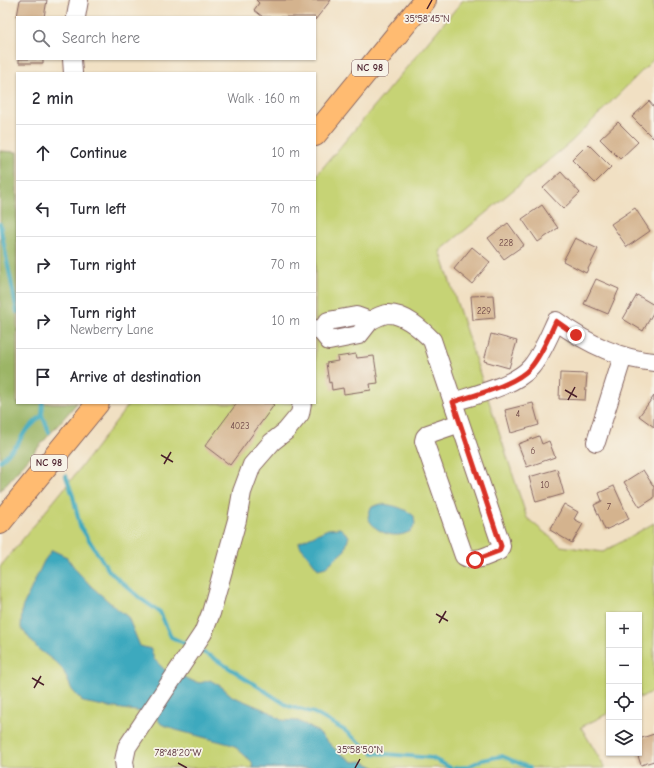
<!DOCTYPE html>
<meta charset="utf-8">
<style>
:root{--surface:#fff;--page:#f7f7f7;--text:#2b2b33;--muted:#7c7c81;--line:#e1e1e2}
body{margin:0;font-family:"Comic Neue",sans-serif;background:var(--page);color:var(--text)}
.controls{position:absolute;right:12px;bottom:12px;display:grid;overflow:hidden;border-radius:0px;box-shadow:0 1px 3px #0004}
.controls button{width:36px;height:36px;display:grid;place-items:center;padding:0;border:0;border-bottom:1px solid var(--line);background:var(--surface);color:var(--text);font:20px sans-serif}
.stop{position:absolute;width:12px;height:12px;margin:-9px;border:3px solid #d93025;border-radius:50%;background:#fff}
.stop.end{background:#d93025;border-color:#fff;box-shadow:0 1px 4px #0008}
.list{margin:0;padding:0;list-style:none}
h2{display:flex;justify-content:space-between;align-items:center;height:52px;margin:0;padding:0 16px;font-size:17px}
h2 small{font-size:13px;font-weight:400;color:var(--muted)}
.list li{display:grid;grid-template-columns:26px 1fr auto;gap:12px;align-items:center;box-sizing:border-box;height:56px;padding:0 16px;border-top:1px solid var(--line)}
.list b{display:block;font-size:15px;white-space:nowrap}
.list p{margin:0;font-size:13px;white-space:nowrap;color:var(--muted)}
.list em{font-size:13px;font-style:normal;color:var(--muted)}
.icon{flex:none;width:22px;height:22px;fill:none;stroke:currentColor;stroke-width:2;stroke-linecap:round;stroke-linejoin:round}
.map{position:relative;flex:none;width:654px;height:768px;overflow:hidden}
.search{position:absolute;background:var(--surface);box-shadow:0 1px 3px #0004;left:16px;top:16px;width:300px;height:44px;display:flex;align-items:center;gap:10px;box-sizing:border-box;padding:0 14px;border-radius:0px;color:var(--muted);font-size:15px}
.panel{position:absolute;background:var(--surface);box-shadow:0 1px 3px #0004;left:16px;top:72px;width:300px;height:332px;border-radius:0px}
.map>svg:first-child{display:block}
</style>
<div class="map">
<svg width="654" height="768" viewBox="0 0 654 768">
<rect width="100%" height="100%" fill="#f7f3e8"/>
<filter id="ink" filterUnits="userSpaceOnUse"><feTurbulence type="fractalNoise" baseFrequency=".025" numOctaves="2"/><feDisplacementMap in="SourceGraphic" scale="8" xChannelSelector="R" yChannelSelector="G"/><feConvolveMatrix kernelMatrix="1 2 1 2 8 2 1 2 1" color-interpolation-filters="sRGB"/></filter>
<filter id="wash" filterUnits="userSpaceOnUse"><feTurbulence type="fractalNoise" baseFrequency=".012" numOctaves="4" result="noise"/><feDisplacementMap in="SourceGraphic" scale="16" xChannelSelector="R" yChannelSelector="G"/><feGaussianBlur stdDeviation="0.9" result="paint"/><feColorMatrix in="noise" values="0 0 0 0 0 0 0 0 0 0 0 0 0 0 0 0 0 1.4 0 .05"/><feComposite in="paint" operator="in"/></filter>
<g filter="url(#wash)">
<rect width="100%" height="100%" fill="#f1e0c3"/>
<path fill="#c6d375" stroke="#887950" d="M463 0H654V59L572 141 440 251 527 518 561 546 603 552 654 523V691L639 698V615H609V713L581 727 605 768H0V567L67 485 130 403H315V177Z"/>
<path fill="#9cb566" stroke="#736a48" d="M0 151 17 152V403H77L0 491Z"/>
<path fill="#3ea9be" stroke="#446474" d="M381 504C394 505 404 508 414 516L415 524 411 531C407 533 402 535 398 535 386 536 372 529 368 517L371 507Z
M340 528 349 536 345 550 326 567 318 569 300 546 299 542 328 529Z
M52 550 67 557 76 570 92 587 115 607 128 617 140 646 151 649 154 659 166 671 182 675 189 680 200 683 210 680 222 687 232 696 270 712 281 720 298 721 317 731 337 751 353 762 362 761 376 768H253L252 762 233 745 176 730 161 724 156 717 143 712 109 707 83 702 72 690 63 670 54 661 38 649 21 628 22 608 44 561Z"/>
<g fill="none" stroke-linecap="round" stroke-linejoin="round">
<path stroke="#3ea9be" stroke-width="4" d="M0 224 17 312
M43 403 42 415 49 432
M0 461 17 445 24 433 42 415
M66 476 73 496 80 526 109 571 141 599 160 612 171 637 188 645
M196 649 212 657 288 706 314 713 344 730 373 753 432 758 451 768
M455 768 467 767 482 760 502 756 530 768"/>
</g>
<g id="blocks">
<path fill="#d4b38e" d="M20 0H47L44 17 17 16Z
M256 0H331L315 20V17H263L254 10 259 3Z
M19 59H43V63H19Z
M649 101 654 107V136L653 138 632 117Z
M618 122 638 142 620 159 600 139Z
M588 144 611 167 595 183 572 160Z
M561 172 580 193 563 209 543 188Z
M542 205 558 228 538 242 522 219Z
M635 208 650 231 627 247 611 224Z
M508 223 524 245 504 259 488 238Z
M575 238 598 249 586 273 563 261Z
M472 247 490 262 472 284 454 269Z
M596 279 619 289 608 314 584 304Z
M493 295 495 318 473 320 471 296Z
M637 295 654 305V311L643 331 623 319Z
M491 334 517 341 509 368 484 361Z
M356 354 357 358 374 356 378 383 370 384 371 390 344 394 343 388 332 390 331 382 329 383 326 363 338 361 337 357Z
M560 373 587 374 585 400 559 399Z
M654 396V427L639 416Z
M237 403H271L274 405 230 465 205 446Z
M533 403 539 425 511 433 505 410Z
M539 436 542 444 549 441 555 457 527 467 518 444Z
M557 469 564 494 536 502 529 477Z
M643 470 654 487V498L640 507 624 482Z
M614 486 629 519 605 530 594 505 602 501 599 493Z
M564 504 578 512 574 519 583 524 572 543 550 530Z
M654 734V761L641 765 637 753H639V739Z"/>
</g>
</g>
<g filter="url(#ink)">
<use href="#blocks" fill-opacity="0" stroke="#846360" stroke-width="1"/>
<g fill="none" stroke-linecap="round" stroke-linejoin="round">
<g stroke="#846360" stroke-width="20">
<path id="minor" d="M76 17 79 0
M72 59 73 73
M370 321C375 318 381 315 387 314 404 313 421 329 432 340L500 541 501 546 499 551C486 556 476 563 464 556L424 441 425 437 428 434 460 423
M315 329 321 331 329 341 359 335 370 321 356 316 328 321 321 331
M453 402C475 395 516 385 531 367 542 354 549 336 556 321 585 342 618 359 654 362
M596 442 623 356
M125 768 124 761 127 747 203 633 211 613 237 520 242 492 252 465 272 442 286 431 300 414 302 403"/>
</g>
<g stroke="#846360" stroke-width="24">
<path id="highway" d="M315 135 425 0
M0 523 98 403"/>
</g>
<use href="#minor" stroke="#fff" stroke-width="18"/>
<use href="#highway" stroke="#ffbb71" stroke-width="22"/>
</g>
</g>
<g fill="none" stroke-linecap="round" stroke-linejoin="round" filter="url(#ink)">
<path stroke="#d93025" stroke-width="5" d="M475 560 499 551 501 546 453 402C475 395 516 385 531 367 542 354 549 336 556 321L576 335"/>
</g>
<path fill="none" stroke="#4a1f2b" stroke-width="1.5" d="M427 9 432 0M565 390 577 397M568 400 575 387M161 455 173 462M164 464 171 452M436 614 448 621M439 623 446 611M32 678 44 685M34 688 41 676M178 763 187 768M355 768 360 759"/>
<g text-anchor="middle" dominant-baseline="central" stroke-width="3.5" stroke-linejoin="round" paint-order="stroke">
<g font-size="9" fill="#6c4444">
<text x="506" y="243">228</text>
<text x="484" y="311">229</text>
<text x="518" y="414">4</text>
<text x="240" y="426">4023</text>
<text x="533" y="451">6</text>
<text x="545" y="485">10</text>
<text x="609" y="507">7</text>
</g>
<g fill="#f7f3e8" stroke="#7e5f64" stroke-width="1">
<rect x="352" y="60" width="36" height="16" rx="3"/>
<rect x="31" y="455" width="36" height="16" rx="3"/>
</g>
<g font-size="10" font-weight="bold" fill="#4a1f2b">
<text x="370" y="68">NC 98</text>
<text x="49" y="463">NC 98</text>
</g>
</g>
<g font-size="10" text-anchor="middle" fill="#4a1f2b" stroke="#f7f3e8" stroke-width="3.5" stroke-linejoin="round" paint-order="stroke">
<text x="427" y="22">35°58'45"N</text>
<text x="360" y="753">35°58'50"N</text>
<text x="178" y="756">78°48'20"W</text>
</g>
</svg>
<div class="controls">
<button>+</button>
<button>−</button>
<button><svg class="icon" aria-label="locate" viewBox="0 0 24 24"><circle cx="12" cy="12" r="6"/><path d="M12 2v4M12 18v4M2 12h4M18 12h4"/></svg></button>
<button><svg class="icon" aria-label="layers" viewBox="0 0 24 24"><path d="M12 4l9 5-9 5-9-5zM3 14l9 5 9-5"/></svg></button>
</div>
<div class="stop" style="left:475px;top:560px"></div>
<div class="stop end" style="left:576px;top:335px"></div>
<div class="search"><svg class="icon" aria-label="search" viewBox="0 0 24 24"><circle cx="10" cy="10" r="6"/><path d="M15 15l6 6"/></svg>Search here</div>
<section class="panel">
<h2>2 min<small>Walk · 160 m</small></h2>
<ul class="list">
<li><svg class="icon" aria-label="ahead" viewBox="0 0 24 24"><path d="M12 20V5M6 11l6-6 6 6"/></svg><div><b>Continue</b></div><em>10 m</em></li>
<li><svg class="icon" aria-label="left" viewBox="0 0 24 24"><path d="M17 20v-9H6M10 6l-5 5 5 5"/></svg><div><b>Turn left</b></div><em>70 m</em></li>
<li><svg class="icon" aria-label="right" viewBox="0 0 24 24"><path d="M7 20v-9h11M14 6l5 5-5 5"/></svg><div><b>Turn right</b></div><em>70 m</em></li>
<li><svg class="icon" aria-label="right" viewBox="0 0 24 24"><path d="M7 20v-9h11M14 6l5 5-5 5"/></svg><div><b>Turn right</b><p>Newberry Lane</p></div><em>10 m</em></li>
<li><svg class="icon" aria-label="arrive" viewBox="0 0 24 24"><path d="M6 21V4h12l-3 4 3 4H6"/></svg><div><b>Arrive at destination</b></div></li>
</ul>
</section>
</div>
